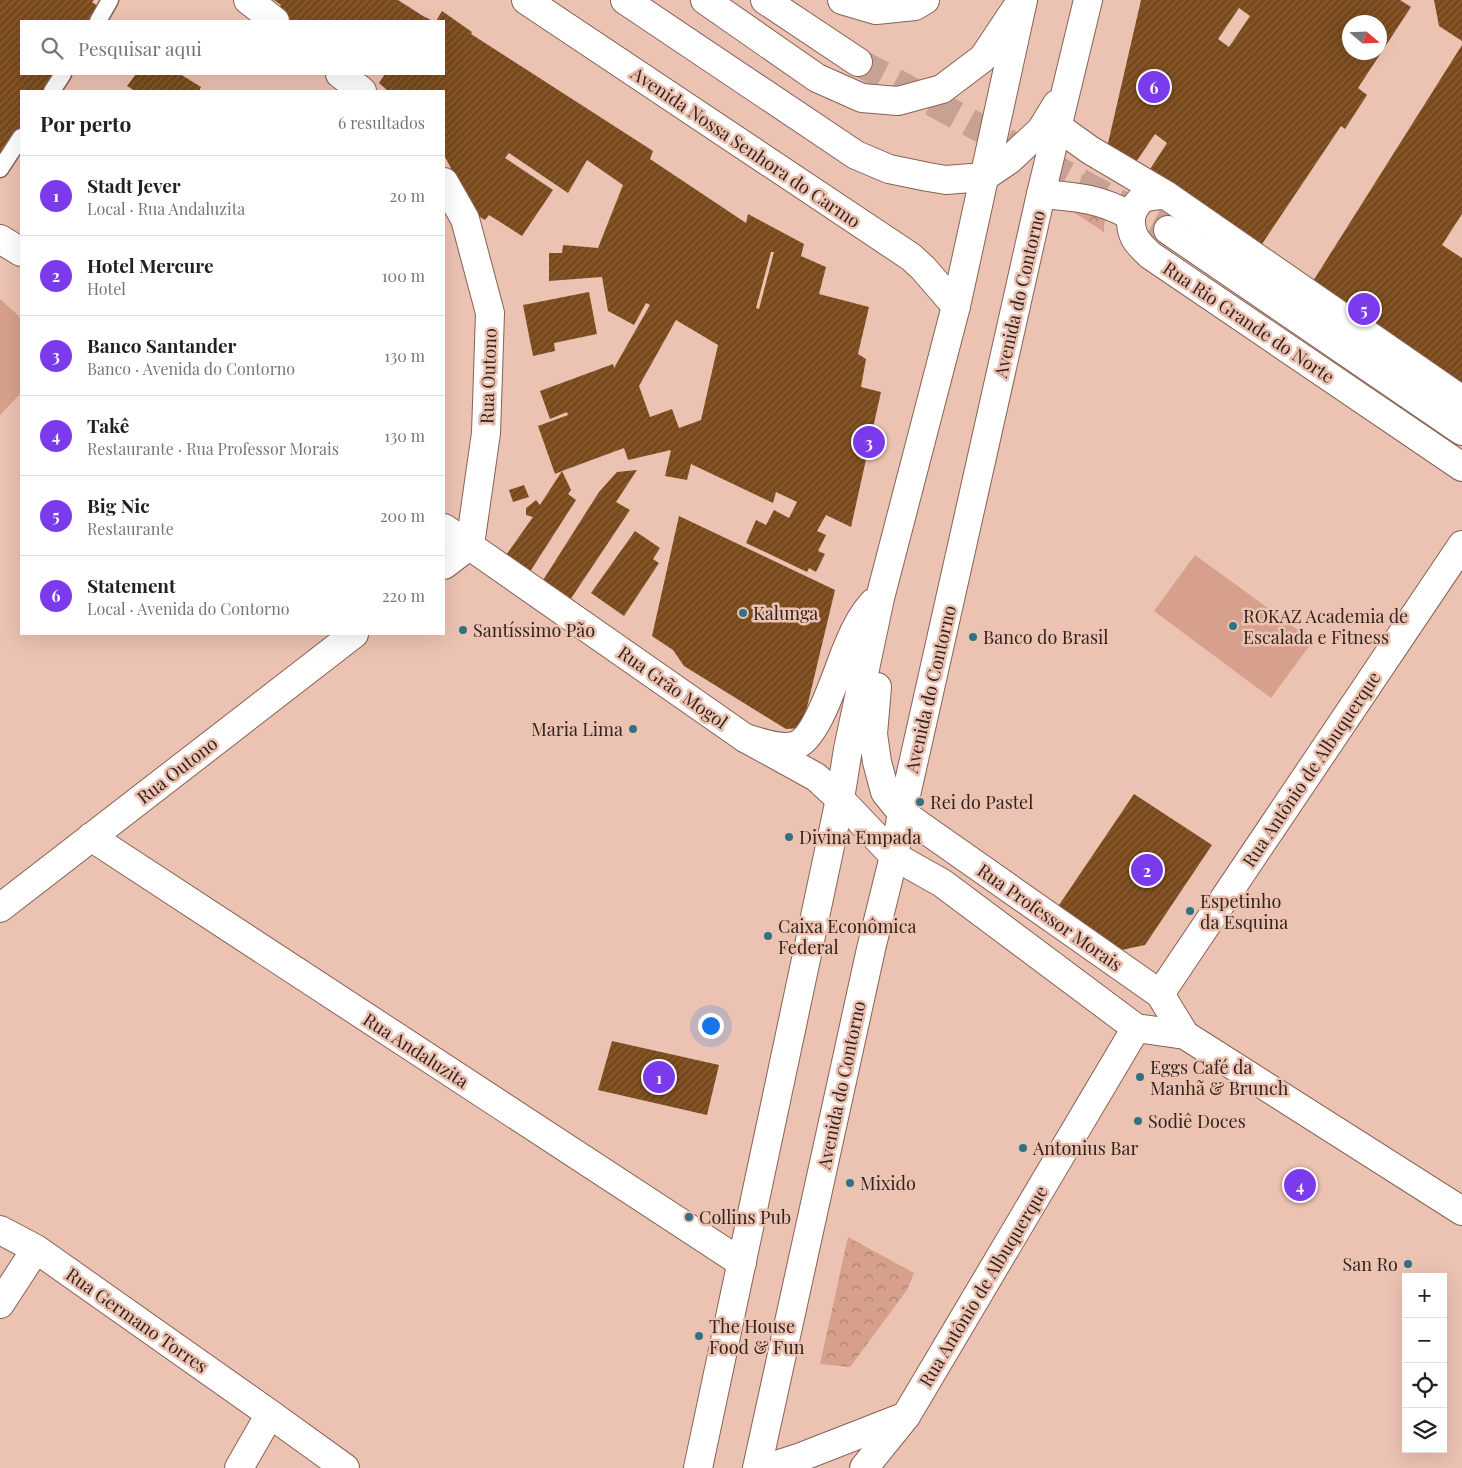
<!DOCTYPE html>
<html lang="pt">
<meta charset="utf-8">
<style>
:root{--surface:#fff;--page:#f6f6f6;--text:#222;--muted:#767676;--line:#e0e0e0;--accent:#7c3aed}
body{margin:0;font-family:"Playfair Display",serif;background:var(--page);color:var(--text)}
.controls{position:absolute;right:15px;bottom:15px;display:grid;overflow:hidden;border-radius:0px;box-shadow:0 5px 20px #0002}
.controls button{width:45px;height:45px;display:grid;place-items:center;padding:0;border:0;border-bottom:1px solid var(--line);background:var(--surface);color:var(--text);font:25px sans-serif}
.compass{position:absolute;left:1342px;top:15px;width:45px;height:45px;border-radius:50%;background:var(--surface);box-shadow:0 5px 20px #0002;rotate:109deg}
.you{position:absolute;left:710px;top:1025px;width:18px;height:18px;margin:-12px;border:4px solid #fff;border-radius:50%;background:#1a73e8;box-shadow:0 0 0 8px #1a73e833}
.badge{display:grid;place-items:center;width:32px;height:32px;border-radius:50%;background:var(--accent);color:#fff;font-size:16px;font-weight:700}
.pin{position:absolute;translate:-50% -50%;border:2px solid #fff;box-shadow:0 1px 5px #0006}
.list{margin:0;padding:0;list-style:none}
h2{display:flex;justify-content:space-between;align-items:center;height:65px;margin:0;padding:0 20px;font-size:21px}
h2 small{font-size:16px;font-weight:400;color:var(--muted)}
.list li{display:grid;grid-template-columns:32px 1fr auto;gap:15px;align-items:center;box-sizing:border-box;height:80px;padding:0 20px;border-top:1px solid var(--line)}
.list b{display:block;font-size:19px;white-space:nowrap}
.list p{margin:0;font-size:16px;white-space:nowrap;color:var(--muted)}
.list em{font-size:16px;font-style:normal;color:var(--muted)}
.icon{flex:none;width:28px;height:28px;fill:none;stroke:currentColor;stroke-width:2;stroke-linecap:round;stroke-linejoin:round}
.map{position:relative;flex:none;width:1462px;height:1468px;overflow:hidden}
.search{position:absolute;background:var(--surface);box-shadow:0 5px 20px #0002;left:20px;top:20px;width:425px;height:55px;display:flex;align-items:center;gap:12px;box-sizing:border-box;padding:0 18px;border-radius:0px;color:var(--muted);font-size:19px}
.panel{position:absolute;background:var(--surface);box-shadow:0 5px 20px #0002;left:20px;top:90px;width:425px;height:545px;border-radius:0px}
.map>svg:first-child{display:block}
</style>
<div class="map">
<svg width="1462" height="1468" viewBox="0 0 1462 1468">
<defs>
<pattern id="forest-crowns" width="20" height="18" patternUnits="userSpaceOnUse" patternTransform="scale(1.25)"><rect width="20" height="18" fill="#d6a08c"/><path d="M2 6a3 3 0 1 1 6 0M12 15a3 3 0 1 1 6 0" fill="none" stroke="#ae8272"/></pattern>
<pattern id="building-hatch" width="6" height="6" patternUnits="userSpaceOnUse" patternTransform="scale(1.25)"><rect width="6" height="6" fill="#79491b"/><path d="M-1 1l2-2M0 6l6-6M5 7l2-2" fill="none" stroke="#88603b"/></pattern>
</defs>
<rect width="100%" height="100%" fill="#ecc2b2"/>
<path fill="url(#forest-crowns)" d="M1082 174 1123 198C1111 206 1103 218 1104 232L1072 211Z
M848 1237 914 1273 907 1290 850 1367 820 1364Z"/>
<path fill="#d6a08c" d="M0 299 21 318V393L0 415Z
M1195 555 1313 641 1271 698 1154 611Z"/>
<path fill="url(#building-hatch)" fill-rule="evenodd" d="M0 0H94L92 2 102 9 94 21H21V74H59L47 91H21V129L0 161Z
M274 0H398L423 16 433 21H291L277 11 281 5Z
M1141 0H1400L1411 7 1358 88 1367 95 1345 129 1341 126 1260 247 1145 177 1167 143 1155 134 1132 168 1106 152ZM1239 8 1250 16 1229 47 1218 39ZM1350 22H1380V52H1350Z
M1434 0H1462V41L1439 26Z
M442 11 472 32 471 34 653 151 650 159 746 223 748 214 804 244 801 256 826 267 819 294 869 307 858 354 866 359 861 387 881 392 851 527 826 515 817 531 826 535 818 551 825 554 816 572 809 568 807 572 746 543 756 520 766 525 774 510 789 518 797 502 776 492 773 503 691 464 687 480 665 476 671 450 628 460 624 448 562 471 571 490 568 494 576 500 524 581 499 565 533 517 526 515V508L536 500 540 505 562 471 555 474 538 426 568 415 567 412 550 419 540 391 613 364 614 368 650 305 646 303 634 325 608 311 602 277 549 281V253H562L563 245 598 248 623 185 587 160 568 193 509 153 505 158 553 190 522 236 489 215 485 220 470 211 461 187 444 155V91H388L379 83 385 74H444V21H436ZM771 252H774L759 309 756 308ZM676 320 718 345 701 420 679 428 672 409 650 417 639 386Z
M1462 45V214L1442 245 1462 258V386L1310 286Z
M136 74H180L201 87 199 91H135L127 86Z
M589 292 597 334 554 343 555 351 533 356 523 305Z
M637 470 616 502 630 510 568 603 540 585 599 492 617 472Z
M524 485 529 497 513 502 509 490Z
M679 516 835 590 803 724 801 728 786 729 684 666 673 650 652 636Z
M635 531 660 548 653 559 659 563 624 616 591 593Z
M1134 794 1212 845 1145 945 1117 951 1055 911Z
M612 1041 719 1065 707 1115 598 1090Z"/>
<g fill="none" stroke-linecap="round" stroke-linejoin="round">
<path stroke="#c7a294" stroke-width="28" stroke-dasharray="28 14" stroke-linecap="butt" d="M858 62 1168 230"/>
<g stroke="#876254" stroke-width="19">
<path id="service" d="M98 21 110 0
M52 91 63 74
M0 169 21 137"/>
</g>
<g stroke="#876254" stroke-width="30">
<path id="minor" d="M248 0 275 21
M340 74 362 91
M444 182 465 219 490 313 486 433 470 545 444 565
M1041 194C1076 197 1099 198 1131 216 1130 235 1136 242 1150 255L1462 467
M91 837 742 1263
M0 908 354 634
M1160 994 1462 545
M0 1230 36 1249 270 1414 345 1468
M0 1304 36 1249
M239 1468 270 1414"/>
</g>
<g stroke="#876254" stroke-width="30">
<path id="tertiary" d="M526 0 911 257 923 268 956 306
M842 0 876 10 915 6 925 0
M1058 127 1090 150 1166 195 1462 400
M1131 216C1139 196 1145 196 1166 195
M0 239 21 252
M444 528 745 738 816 777 840 799 894 856 942 883 1136 1028 1185 1035 1462 1211
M902 813 1160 994 1185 1035
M767 1468 801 1457 906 1416 1136 1028"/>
</g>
<g stroke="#876254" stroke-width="30">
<path id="primary" d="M625 0 856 155 889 169 928 177 946 180 984 177 1009 160 1041 130 1057 104
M705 0 817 78 862 98 898 101 942 89 983 58 1015 10
M765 0 858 62
M1168 230 1462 431
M877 687 873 734 877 762 885 792 902 813
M745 738C760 742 779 750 794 746 818 740 838 668 848 646 854 631 861 616 873 603
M698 1468 840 799 848 749 880 598 956 306 1023 0
M757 1468 871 949 894 856 902 813 1041 194 1088 0
M864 1468 906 1416"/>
</g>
<use href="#service" stroke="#fff" stroke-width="16"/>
<use href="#minor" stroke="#fff" stroke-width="28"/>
<use href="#tertiary" stroke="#fff" stroke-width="28"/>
<use href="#primary" stroke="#fff" stroke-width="28"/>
</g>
<g fill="#317185" stroke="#ecc2b2" stroke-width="2">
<circle cx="743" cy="613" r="5"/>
<circle cx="1233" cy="626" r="5"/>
<circle cx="463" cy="630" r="5"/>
<circle cx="973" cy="637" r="5"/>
<circle cx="633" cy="729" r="5"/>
<circle cx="920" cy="802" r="5"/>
<circle cx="789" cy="837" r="5"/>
<circle cx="1190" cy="911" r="5"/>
<circle cx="768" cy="936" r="5"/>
<circle cx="1140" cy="1077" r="5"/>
<circle cx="1138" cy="1121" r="5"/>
<circle cx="1023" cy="1148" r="5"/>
<circle cx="850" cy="1183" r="5"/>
<circle cx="689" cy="1217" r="5"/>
<circle cx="1408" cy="1264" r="5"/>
<circle cx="699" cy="1336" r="5"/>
</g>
<g text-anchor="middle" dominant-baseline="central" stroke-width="5" stroke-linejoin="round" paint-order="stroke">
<g font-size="18" fill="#33231d" stroke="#ecc2b2">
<text transform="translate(746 147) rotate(34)">Avenida Nossa Senhora do Carmo</text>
<text transform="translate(1019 294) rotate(-77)">Avenida do Contorno</text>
<text transform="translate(1249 322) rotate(34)">Rua Rio Grande do Norte</text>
<text transform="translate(488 376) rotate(-88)">Rua Outono</text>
<text transform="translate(673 687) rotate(35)">Rua Grão Mogol</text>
<text transform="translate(930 689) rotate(-77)">Avenida do Contorno</text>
<text transform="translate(1311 769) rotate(-56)">Rua Antônio de Albuquerque</text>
<text transform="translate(177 770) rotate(-38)">Rua Outono</text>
<text transform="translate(1050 917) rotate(35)">Rua Professor Morais</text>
<text transform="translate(416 1050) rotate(33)">Rua Andaluzita</text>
<text transform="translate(841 1085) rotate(-78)">Avenida do Contorno</text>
<text transform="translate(983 1286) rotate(-59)">Rua Antônio de Albuquerque</text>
<text transform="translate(137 1320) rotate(35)">Rua Germano Torres</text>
</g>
<g font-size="18" fill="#33231d" stroke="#ecc2b2" text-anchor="start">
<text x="753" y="613">Kalunga</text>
<text x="1243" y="616">ROKAZ Academia de<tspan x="1243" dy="21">Escalada e Fitness</tspan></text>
<text x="473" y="630">Santíssimo Pão</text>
<text x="983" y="637">Banco do Brasil</text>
<text x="623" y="729" text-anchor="end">Maria Lima</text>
<text x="930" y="802">Rei do Pastel</text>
<text x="799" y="837">Divina Empada</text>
<text x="1200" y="901">Espetinho<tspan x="1200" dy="21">da Esquina</tspan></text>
<text x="778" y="926">Caixa Econômica<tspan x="778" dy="21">Federal</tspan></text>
<text x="1150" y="1067">Eggs Café da<tspan x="1150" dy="21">Manhã &amp; Brunch</tspan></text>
<text x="1148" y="1121">Sodiê Doces</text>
<text x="1033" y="1148">Antonius Bar</text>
<text x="860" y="1183">Mixido</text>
<text x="699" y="1217">Collins Pub</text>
<text x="1398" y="1264" text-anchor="end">San Ro</text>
<text x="709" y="1326">The House<tspan x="709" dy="21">Food &amp; Fun</tspan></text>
</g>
</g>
</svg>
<div class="controls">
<button>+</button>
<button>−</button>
<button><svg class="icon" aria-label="locate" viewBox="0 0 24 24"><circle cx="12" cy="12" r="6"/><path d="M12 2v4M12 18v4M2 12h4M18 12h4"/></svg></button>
<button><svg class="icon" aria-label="layers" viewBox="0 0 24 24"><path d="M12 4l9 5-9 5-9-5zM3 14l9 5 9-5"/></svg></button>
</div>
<svg class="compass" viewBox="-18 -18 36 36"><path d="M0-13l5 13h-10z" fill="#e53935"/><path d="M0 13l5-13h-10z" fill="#767676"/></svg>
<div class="you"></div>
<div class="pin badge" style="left:659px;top:1077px">1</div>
<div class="pin badge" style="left:1147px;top:870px">2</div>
<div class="pin badge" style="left:869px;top:442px">3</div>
<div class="pin badge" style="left:1300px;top:1185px">4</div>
<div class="pin badge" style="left:1364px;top:309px">5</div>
<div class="pin badge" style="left:1154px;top:87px">6</div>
<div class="search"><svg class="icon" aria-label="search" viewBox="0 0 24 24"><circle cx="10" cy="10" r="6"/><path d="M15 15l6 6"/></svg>Pesquisar aqui</div>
<section class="panel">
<h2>Por perto<small>6 resultados</small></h2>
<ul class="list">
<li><span class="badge">1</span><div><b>Stadt Jever</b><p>Local · Rua Andaluzita</p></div><em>20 m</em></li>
<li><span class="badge">2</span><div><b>Hotel Mercure</b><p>Hotel</p></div><em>100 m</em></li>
<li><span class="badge">3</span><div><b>Banco Santander</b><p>Banco · Avenida do Contorno</p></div><em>130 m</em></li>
<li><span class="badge">4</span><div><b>Takê</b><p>Restaurante · Rua Professor Morais</p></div><em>130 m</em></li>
<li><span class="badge">5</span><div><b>Big Nic</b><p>Restaurante</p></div><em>200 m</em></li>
<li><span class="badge">6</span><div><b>Statement</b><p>Local · Avenida do Contorno</p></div><em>220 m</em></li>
</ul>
</section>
</div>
